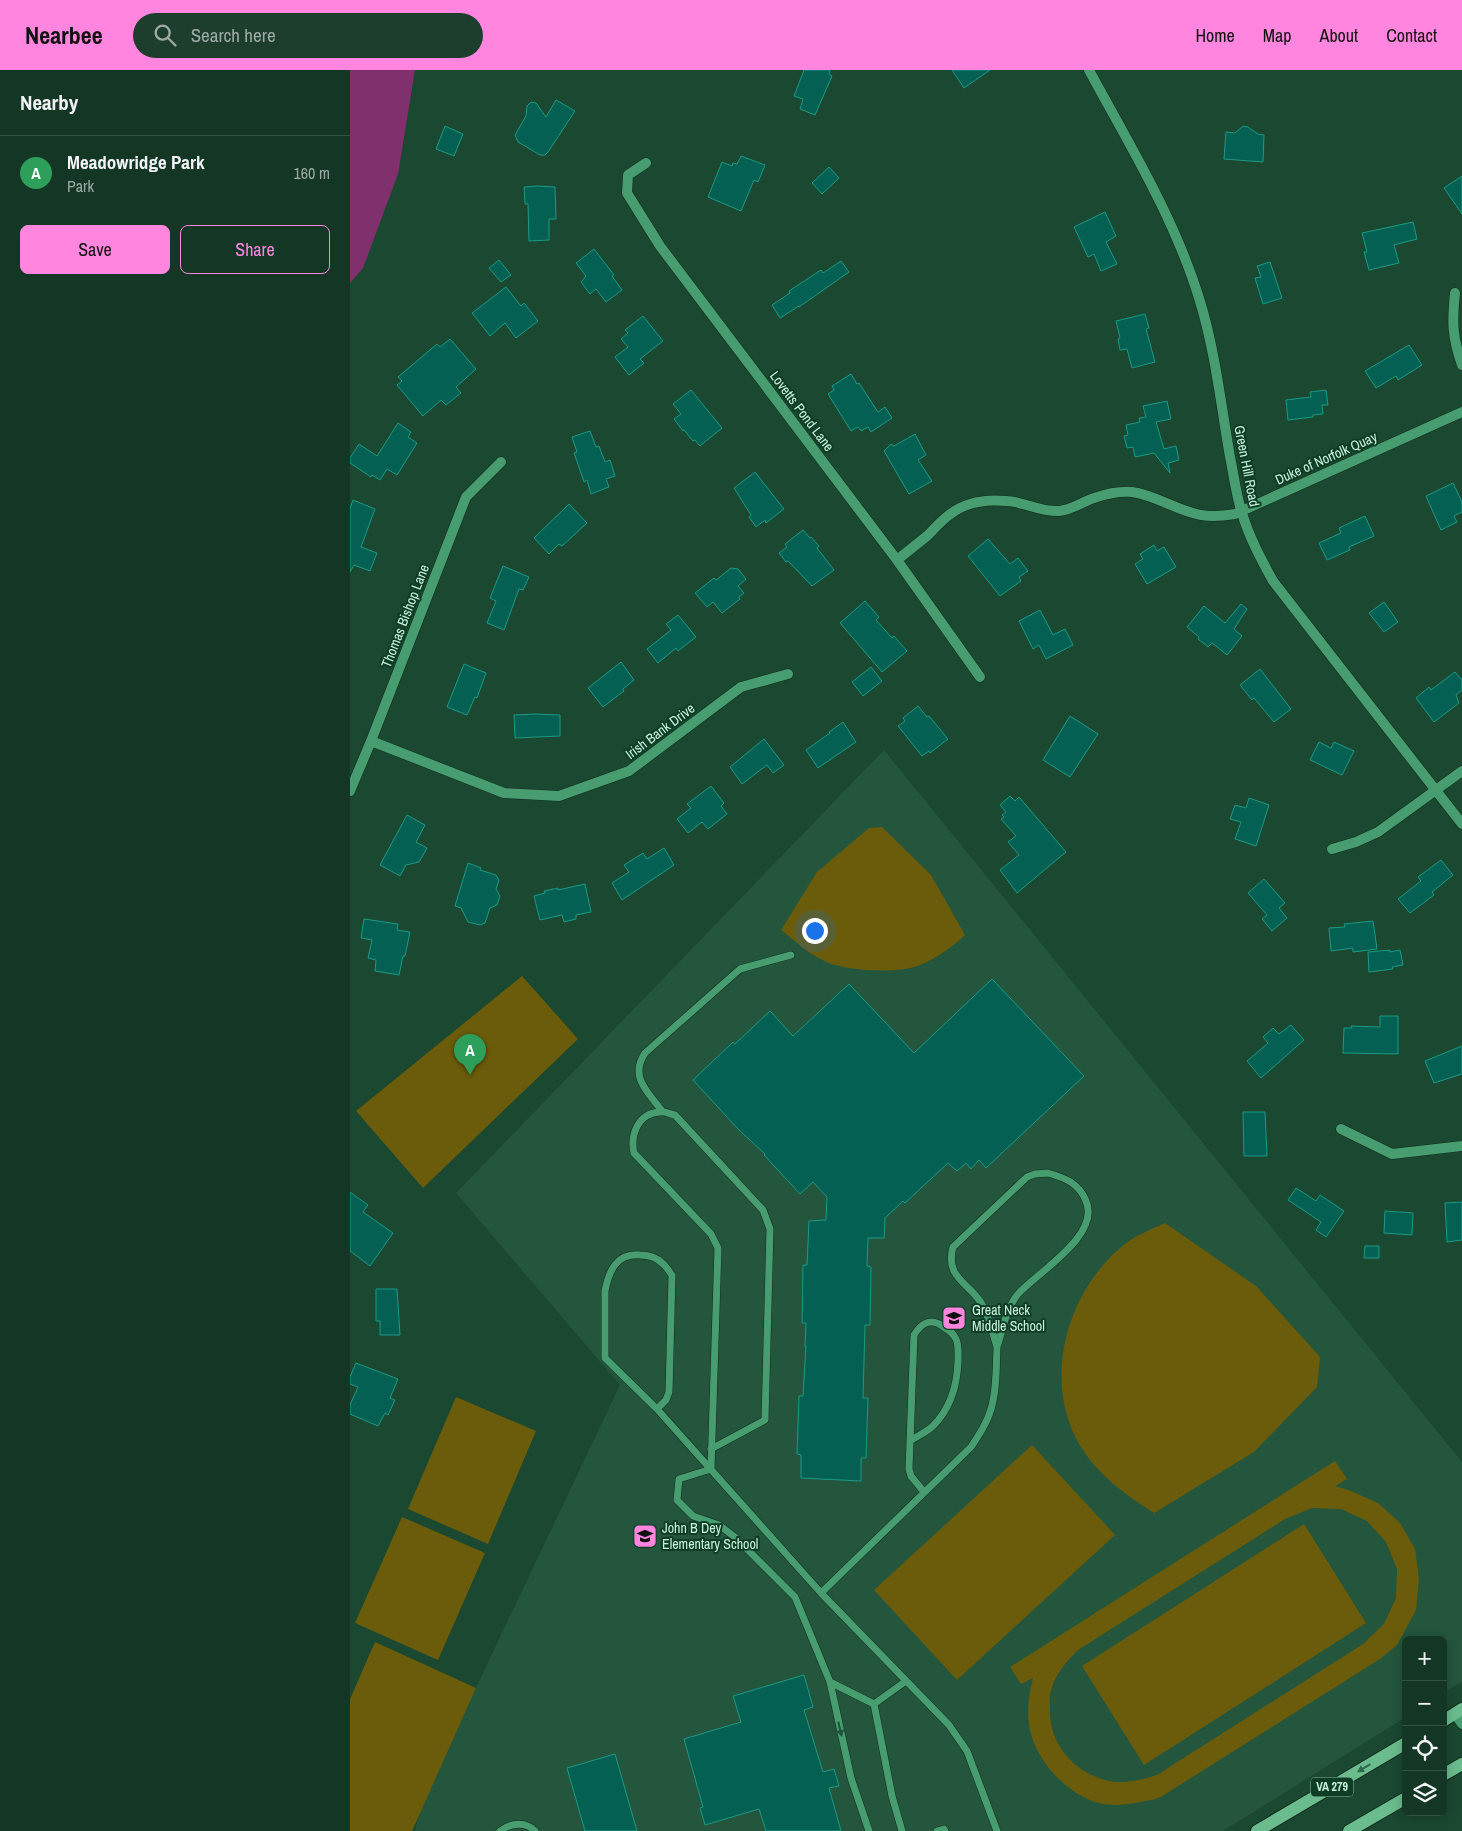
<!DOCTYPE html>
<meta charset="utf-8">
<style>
:root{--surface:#143624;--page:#1d3e2c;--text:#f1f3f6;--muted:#9daba6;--line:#335041;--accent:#ff85df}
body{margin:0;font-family:"Archivo Narrow",sans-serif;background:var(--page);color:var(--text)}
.controls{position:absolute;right:15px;bottom:15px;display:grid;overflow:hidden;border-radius:8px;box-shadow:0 2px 12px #0003}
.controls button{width:45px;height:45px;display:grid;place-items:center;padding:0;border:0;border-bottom:1px solid var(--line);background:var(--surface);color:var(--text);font:25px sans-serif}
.you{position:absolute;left:464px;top:860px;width:18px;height:18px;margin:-12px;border:4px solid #fff;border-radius:50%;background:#1a73e8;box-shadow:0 0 0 8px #1a73e833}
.badge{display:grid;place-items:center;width:32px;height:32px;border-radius:50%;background:var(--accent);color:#fff;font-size:16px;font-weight:700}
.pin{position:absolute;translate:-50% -41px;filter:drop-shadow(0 1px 2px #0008)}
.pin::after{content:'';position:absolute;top:26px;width:18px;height:15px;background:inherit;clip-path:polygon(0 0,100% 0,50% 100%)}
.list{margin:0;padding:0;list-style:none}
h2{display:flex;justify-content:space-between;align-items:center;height:65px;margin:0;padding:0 20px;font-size:21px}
h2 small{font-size:16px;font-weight:400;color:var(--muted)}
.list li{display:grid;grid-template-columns:32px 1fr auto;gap:15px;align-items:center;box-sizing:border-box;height:75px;padding:0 20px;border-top:1px solid var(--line)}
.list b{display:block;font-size:19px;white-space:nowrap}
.list p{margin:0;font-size:16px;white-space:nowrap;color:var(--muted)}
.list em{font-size:16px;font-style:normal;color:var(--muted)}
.actions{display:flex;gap:10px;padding:15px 20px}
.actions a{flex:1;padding:11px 0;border:1px solid var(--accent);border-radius:8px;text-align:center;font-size:18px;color:var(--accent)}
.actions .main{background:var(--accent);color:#111}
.icon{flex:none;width:28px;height:28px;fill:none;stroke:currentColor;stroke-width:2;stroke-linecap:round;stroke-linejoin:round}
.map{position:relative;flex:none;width:1112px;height:1761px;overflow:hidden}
header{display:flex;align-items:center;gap:30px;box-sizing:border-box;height:70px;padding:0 25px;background:var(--accent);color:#111}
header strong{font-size:24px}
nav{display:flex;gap:28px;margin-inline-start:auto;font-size:18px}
.search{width:350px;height:45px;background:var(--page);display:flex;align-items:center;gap:12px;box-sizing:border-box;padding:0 18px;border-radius:28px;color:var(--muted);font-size:19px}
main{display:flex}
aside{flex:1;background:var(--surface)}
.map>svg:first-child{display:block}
</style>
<header>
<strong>Nearbee</strong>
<div class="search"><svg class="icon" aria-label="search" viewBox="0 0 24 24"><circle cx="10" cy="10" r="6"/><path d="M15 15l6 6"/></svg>Search here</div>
<nav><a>Home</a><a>Map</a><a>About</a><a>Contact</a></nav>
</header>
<main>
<aside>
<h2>Nearby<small></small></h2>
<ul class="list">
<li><span class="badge" style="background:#2e9e5b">A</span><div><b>Meadowridge Park</b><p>Park</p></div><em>160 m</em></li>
</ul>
<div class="actions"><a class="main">Save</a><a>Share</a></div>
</aside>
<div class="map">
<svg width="1112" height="1761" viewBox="0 0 1112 1761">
<rect width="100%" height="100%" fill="#1a4830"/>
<path fill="#23563c" d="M534 680 1112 1392V1612L1093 1623V1570H1056V1647L873 1761H65L71 1733 270 1315 106 1123Z"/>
<path fill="#6b5c0b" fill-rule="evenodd" d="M532 757 581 805 615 865C601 878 587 888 570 895 549 904 500 901 479 893 461 886 446 872 431 860L467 802 519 758Z
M172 906 228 969 73 1118 6 1041Z
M815 1153 906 1216 970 1287 967 1317 904 1382 804 1443C776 1425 749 1406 731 1377 692 1314 715 1226 769 1179 782 1167 799 1160 815 1153Z
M106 1327 186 1361 138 1474 58 1439Z
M682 1375 765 1465 607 1610 524 1520Z
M985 1391 997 1409 985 1416 1001 1421 1028 1433 1050 1453 1065 1479 1069 1509 1066 1540 1047 1575 1030 1589 809 1728C792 1732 771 1737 753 1734 718 1727 683 1689 679 1654 677 1638 679 1623 683 1608L671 1614 660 1597ZM962 1438 991 1439 1017 1451 1036 1472 1047 1499 1046 1528 1034 1554 1013 1574 807 1705C791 1710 772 1715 755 1710 721 1701 698 1671 700 1637 700 1632 699 1626 701 1621 705 1604 716 1592 728 1580L935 1449Z
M52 1447 135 1483 88 1590 5 1553Z
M954 1454 1016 1553 794 1695 732 1596Z
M25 1572 126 1618 62 1761H0V1629Z"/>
<path fill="#80306d" d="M0 0H65L48 104 13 198 0 213Z"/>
<path fill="#036052" stroke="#1a9b86" d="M454 0H480L479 4 482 6 465 45 450 39 453 29 444 26Z
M602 0H640L614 18Z
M206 30 225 41 198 82 195 85H190L168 72 165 65 176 46 177 36 181 32 186 33 196 47Z
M95 56 113 64 104 86 86 79Z
M893 56 898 57 908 64 914 65 913 92 874 89 876 62 885 63Z
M391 86 415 95 408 112 404 110 391 141 358 127 372 92 382 96 383 93 387 94Z
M479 97 489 108 472 124 462 113Z
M1112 106V144L1094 118Z
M188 116 205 117 206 149H199V170L179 171 178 134H175L174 117Z
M755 142 766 166 756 172 767 194 751 201 744 184 738 187 724 157Z
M1063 152 1067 169 1044 175 1049 193 1019 200 1014 182H1017L1012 163Z
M244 179 264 205 262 206 272 220 256 232 246 219 240 224 231 212 236 206 226 193Z
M149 190 161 205 151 212 139 198Z
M491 191 499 202 449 237V236L430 248 422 235 440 223 439 221 471 200 473 203Z
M920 192 932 228 913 234 905 208 911 207 907 196Z
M156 217 171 236 174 233 188 251 166 268 155 253 140 266 122 243Z
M795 244 799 258 796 259 805 292 782 298 777 279 770 280 768 269 770 268 766 251Z
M293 246 313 271 290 289 294 293 279 305 265 287 278 277 271 269 278 263 275 260Z
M100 269 126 299 106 317 111 323 96 335 91 330 73 346 47 315 52 311 48 307 87 274 90 277Z
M1059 275 1072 295 1048 310 1046 306 1026 318 1015 301Z
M501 304 507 314 509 313 528 342 535 337 542 348 521 362 518 357 511 361 508 357 501 361 478 324 484 320 482 316Z
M341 320 372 358 350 376 345 370 343 371 334 360 333 361 324 349 331 344 323 334Z
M976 320 978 335H972L973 344 963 345V347L938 350 936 330 961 327 960 322Z
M817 331 821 349 806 352 814 379 826 376 829 390 818 393 820 403 804 383 785 387 783 377 777 378 774 366 778 365 776 355 790 352 789 348 796 347 793 336Z
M48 353 61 362 58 367 67 373 47 405 37 399 30 410 22 405 21 407 0 393V388L9 374 27 386Z
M240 361 246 377 249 376 255 392 260 390 265 406 256 409 259 417 241 424 237 410 234 412 230 400 224 383 227 382 222 367Z
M565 364 576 385 568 390 582 411 559 424 534 381 541 374 544 376Z
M405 402 434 439 416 453 415 450 406 457 399 447 401 445 384 418Z
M1103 413 1112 432V442L1104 446 1107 452 1091 460 1076 426Z
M3 430 25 439 11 477 27 483 20 501 4 495 0 502V438Z
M219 434 237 453 212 476 209 474 199 484 184 468Z
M1015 446 1024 466 999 477 1000 480 977 490 969 473 991 463 989 458Z
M453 460 460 468 461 467 469 476 467 478 484 500 462 516 438 491 436 492 429 483 437 477 435 474Z
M638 469 660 494 668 488 678 501 669 507 671 511 650 526 618 486Z
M804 475 807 481 814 477 826 497 797 514 785 494 793 489 790 484Z
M153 496 179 507 173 520 169 519 154 560 137 553 146 531 140 528Z
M381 498 388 499 396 509 388 516 394 523 389 527 390 529 372 543 363 532 357 537 345 523 364 508 366 510Z
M515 531 529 547 526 550 542 568 544 566 557 581 532 602 490 553Z
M1034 532 1048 552 1034 562 1019 543Z
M891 534 897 539 884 559 892 566 877 585 862 573 858 577 848 569 849 567 837 557 854 536 875 553Z
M690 540 703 565 715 559 723 575 696 589 689 575 683 579 669 551Z
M328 545 346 567 328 581 326 578 308 593 297 579 321 560 316 554Z
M271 592 284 610 273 619 274 621 253 637 238 618Z
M114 594 136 603 127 628 125 627 117 645 97 637Z
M521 597 532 611 513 626 502 612Z
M910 599 941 639 924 652 904 628 902 630 890 615Z
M1105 602 1112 610V620L1106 625 1109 633 1084 652 1066 628 1079 617 1081 620Z
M568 636 577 647 579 646 598 669 580 683 579 681 572 686 548 656 555 651 553 648Z
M185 644 210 645V666L165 668 164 645Z
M720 646 748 664 720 707 693 690Z
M493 652 506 672 468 698 456 680 480 663 479 662Z
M414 669 434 695 423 703 417 695 392 714 380 697Z
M969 672 981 678 984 672 1004 681 992 705 960 690Z
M361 716 374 733 371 736 377 744 358 759 352 752 338 763 327 749 341 738 337 734Z
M660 726 665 731 669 727 716 782 667 823 650 800 669 785 658 772 666 766 651 749 654 747 652 745 656 742 650 735Z
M899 728 919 735 906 776 885 769 891 752 880 749 885 735 896 738Z
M57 745 75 755 66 772 77 778 69 792 56 795 50 806 30 795Z
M314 778 324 795 272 830 262 813 279 802 274 795 293 783 297 789Z
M1091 790 1103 805 1082 822 1084 825 1060 843 1048 829 1071 811 1068 807Z
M118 793 131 798 130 800 146 805 149 810 146 819 150 826 147 835 140 838 135 853 130 855 118 852 111 838 105 836Z
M914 809 935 833 929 838 937 848 922 861 912 849 917 845 898 823Z
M235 814 241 842 226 845V849L214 852 212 845 190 850 184 826 195 823 194 821 208 818V820Z
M14 849 48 854 47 860 60 862 55 886H53L49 905 25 901 26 890 18 888 22 870 11 868Z
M1023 851 1027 879 1003 882V878L981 881 979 858 995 857 994 854Z
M1040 880V882L1050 880 1053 895 1042 897 1043 899 1019 902 1018 882Z
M642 909 734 1006 636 1098 629 1090 621 1099 616 1093 607 1101 598 1093 555 1133 553 1131 535 1148 534 1168H518L517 1196 521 1197 520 1255H515L513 1328H518L516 1388H511V1411L451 1408V1385L447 1384 449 1326H453L456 1276H455L456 1253H452L453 1195H457L459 1151 476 1150 477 1127 463 1112 450 1124 414 1085 415 1084 388 1059 343 1010 383 972 385 974 420 941 443 966 499 914 564 983Z
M1030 946H1048V984L993 983 994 958H1002L1001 956 1030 957Z
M941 955 954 970 911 1008 897 991 918 973 913 967 923 958 929 964Z
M1112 976V1004L1084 1013 1075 991Z
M893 1042H915L917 1086H894Z
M946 1118 966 1131 970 1125 994 1141 976 1167 966 1160 971 1152 938 1130Z
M0 1122 18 1135 13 1142 43 1163 20 1196 0 1181Z
M1112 1132V1170L1097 1172 1095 1133Z
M1035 1141 1063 1143 1062 1165 1034 1163Z
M1015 1176H1029V1188H1014Z
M26 1219H47L50 1265H30V1251H26Z
M6 1293 48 1309 40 1328 45 1330 38 1345 35 1343 28 1356 0 1344V1335L8 1317 0 1314V1307Z
M454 1605 463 1637 454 1640 473 1702 484 1699 489 1716 479 1718 491 1761H416L409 1739 355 1755 350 1738 353 1737 334 1669 391 1652 383 1626Z
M265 1684 287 1761H235L217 1698Z"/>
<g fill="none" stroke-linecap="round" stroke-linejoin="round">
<g stroke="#102b1c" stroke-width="8">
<path id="lane" d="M312 1041C298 1022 279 1007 295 983L390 899 441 885
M698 1103C715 1108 729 1113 736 1131 751 1165 688 1202 668 1224 656 1238 653 1260 647 1277 643 1264 639 1248 633 1236 622 1214 594 1209 603 1177L677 1107 685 1104Z
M307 1339 316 1330 319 1322 322 1205C319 1201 316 1196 312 1193 306 1187 297 1185 290 1185 267 1183 259 1200 255 1221V1288L307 1339 471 1523 599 1655 617 1681 647 1761
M560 1371C567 1366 577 1362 583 1356 601 1338 607 1316 608 1292 608 1285 609 1275 606 1269 604 1265 599 1260 595 1258 582 1247 572 1252 564 1265L559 1399 561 1406 574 1422
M361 1379 415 1350 420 1159 413 1140 325 1045C320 1044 315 1041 310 1042 288 1043 280 1065 284 1083L361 1164 368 1178 361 1399 329 1409 327 1430 343 1446 369 1455 386 1468 445 1527 480 1612 501 1708 519 1761
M471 1523 621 1377C629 1365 637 1353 641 1339 647 1319 646 1297 647 1277
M480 1612 524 1634
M150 1761C161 1753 175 1751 185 1761
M552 1761 542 1726 524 1634 556 1611
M587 1761 594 1759 595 1761"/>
</g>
<g stroke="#102b1c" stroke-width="11">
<path id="street" d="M739 0C779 74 824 147 849 228 865 279 871 335 880 387 884 406 886 425 892 443 899 467 911 489 923 511L1112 754
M296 93 278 105 277 123 310 176 547 490 630 607
M1105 223C1102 252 1102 266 1112 295
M547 490C557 482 567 474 577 466 584 459 591 451 599 445 615 432 637 429 657 431 675 432 690 442 709 441 722 440 732 432 744 428 756 424 770 421 782 422 806 425 827 441 851 445 862 447 873 446 885 444L1112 342
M21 671 154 723 209 726 279 701 391 617 438 604
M0 721 21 671 116 427 151 392
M982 779 1006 772 1028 762 1112 701
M991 1059 1042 1084 1112 1076
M1105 1644 1112 1654"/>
</g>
<g stroke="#102b1c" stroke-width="14">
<path id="primary" d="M1093 1651 1112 1639
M1093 1705 1112 1694
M907 1761 1056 1673
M999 1761 1056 1728"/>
</g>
<use href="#lane" stroke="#479d6f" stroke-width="7"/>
<use href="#street" stroke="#479d6f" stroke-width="10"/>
<use href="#primary" stroke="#6abc8e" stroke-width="12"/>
</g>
<defs><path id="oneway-solid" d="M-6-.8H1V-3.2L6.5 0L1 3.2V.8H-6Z" transform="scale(1.25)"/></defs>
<use fill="#1c5538" href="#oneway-solid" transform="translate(490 1659) rotate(77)"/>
<use fill="#2e694a" href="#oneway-solid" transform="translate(1014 1698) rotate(149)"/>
<defs>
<g id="school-square" transform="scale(1.25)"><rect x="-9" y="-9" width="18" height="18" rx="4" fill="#ff85df" stroke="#0e3d26"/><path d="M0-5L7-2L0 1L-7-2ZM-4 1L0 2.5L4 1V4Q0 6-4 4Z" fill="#111"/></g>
</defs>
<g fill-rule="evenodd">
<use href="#school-square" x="604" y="1248"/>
<use href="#school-square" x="295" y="1466"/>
</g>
<g text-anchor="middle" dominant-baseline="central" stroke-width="4" stroke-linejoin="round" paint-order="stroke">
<rect fill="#0e3d26" stroke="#92bca4" stroke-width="1" x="961" y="1707.5" width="42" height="19" rx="4"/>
<g font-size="12" font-weight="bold" fill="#caf3da">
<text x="982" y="1717">VA 279</text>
</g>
<g font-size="14" fill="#caf3da" stroke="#0e3d26">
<text transform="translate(452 341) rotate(53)">Lovetts Pond Lane</text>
<text transform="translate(976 388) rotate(-24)">Duke of Norfolk Quay</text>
<text transform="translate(897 396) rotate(79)">Green Hill Road</text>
<text transform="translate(55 546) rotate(-69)">Thomas Bishop Lane</text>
<text transform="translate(310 661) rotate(-37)">Irish Bank Drive</text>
</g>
<g font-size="14" fill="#caf3da" stroke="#0e3d26" text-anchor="start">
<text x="622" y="1240">Great Neck<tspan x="622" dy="16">Middle School</tspan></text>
<text x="312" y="1458">John B Dey<tspan x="312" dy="16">Elementary School</tspan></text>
</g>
</g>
</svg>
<div class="controls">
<button>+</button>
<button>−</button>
<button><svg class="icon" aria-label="locate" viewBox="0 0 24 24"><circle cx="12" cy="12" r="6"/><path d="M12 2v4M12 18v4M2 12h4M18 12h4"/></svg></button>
<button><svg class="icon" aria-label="layers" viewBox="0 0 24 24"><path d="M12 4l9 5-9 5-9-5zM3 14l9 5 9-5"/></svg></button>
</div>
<div class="you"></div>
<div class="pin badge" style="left:120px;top:1005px;background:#2e9e5b">A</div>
</div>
</main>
